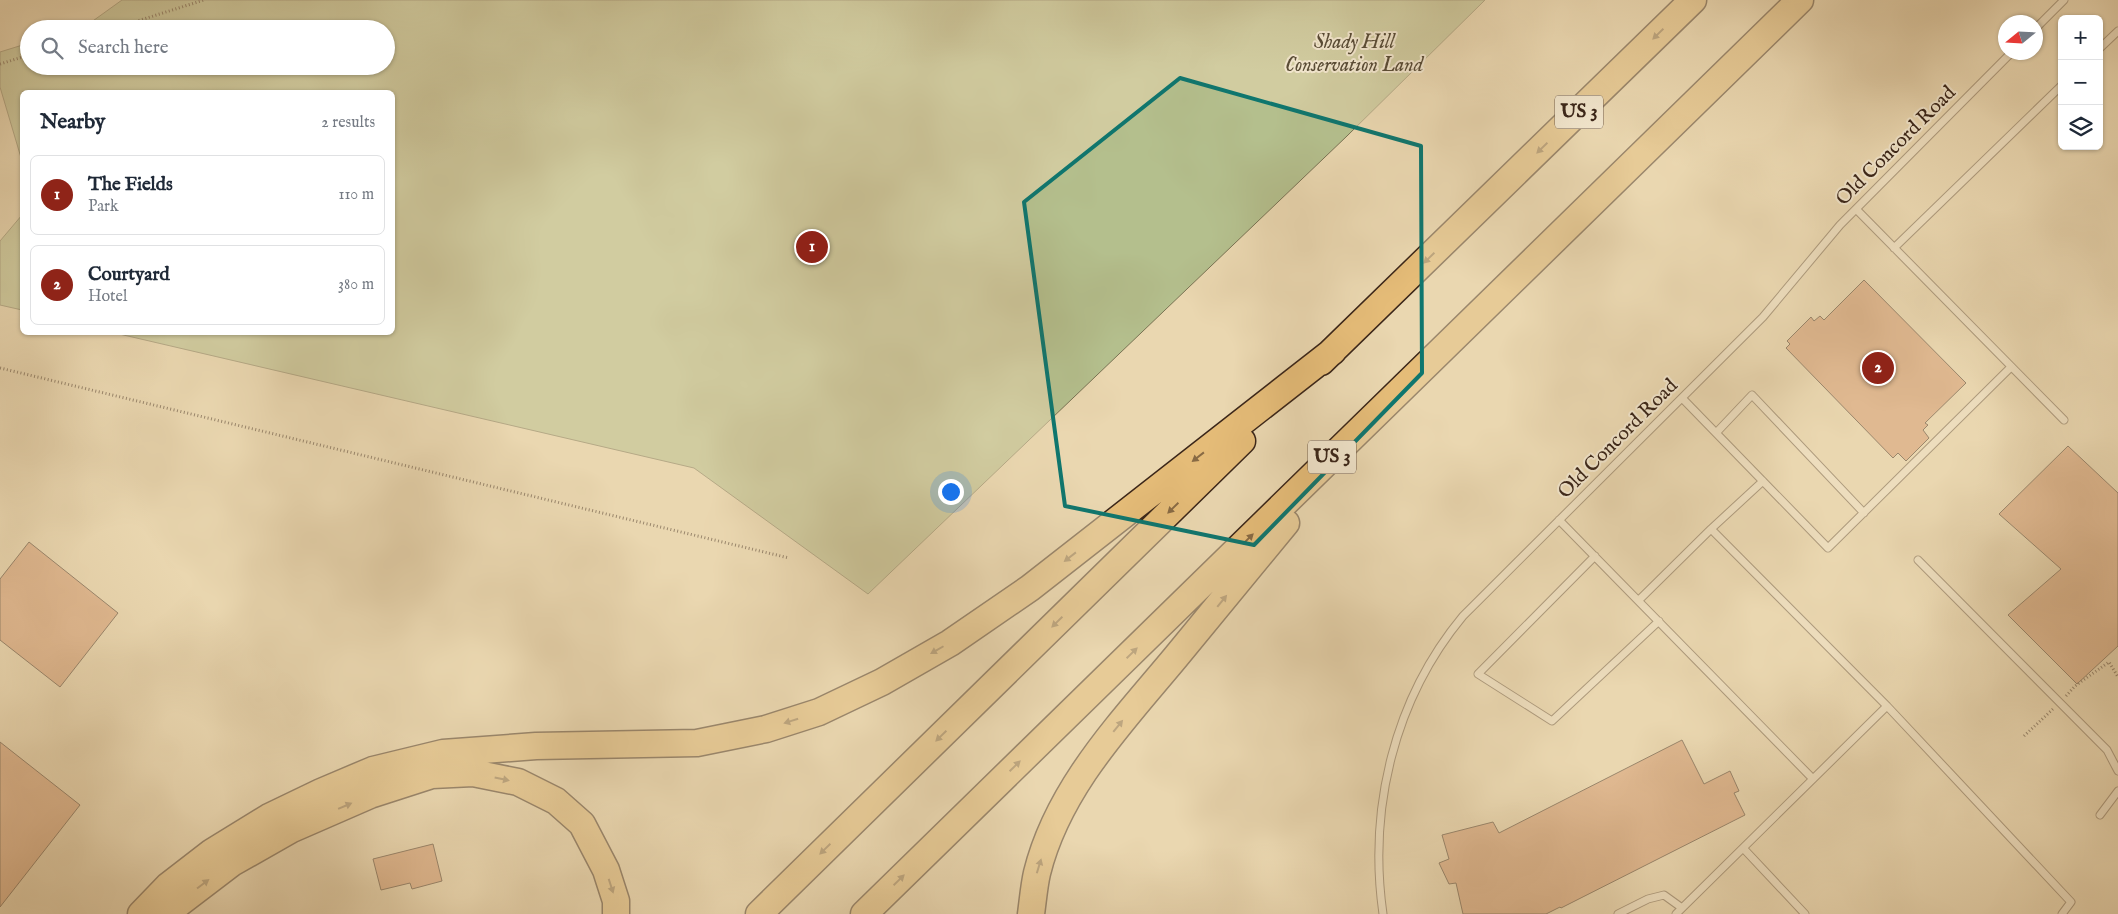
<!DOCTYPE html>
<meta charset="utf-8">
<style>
:root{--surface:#fff;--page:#f2f2f3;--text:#1f2937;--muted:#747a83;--line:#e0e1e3;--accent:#8f2418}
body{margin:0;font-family:"IM FELL English",serif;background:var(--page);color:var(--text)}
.controls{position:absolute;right:15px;top:15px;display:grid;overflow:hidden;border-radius:8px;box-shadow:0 1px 4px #0004}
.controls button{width:45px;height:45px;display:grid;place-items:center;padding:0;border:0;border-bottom:1px solid var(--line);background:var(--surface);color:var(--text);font:25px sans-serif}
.compass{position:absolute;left:1998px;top:15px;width:45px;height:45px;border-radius:50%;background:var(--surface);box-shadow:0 1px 4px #0004;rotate:252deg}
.you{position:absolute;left:950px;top:491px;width:18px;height:18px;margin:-12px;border:4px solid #fff;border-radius:50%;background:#1a73e8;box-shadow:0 0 0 8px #1a73e833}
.badge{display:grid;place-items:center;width:32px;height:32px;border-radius:50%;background:var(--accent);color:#fff;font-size:16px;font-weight:700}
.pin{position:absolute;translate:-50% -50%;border:2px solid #fff;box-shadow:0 1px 5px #0006}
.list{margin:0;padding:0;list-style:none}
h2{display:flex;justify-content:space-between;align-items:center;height:65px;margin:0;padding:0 20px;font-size:21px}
h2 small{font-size:16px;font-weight:400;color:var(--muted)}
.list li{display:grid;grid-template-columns:32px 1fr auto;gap:15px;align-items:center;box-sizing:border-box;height:80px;margin:0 10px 10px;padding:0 10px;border:1px solid var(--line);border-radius:8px}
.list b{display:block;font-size:19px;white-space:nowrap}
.list p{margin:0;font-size:16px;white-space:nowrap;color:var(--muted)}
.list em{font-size:16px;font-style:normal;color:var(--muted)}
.icon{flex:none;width:28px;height:28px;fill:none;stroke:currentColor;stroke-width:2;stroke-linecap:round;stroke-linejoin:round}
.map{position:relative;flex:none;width:2118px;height:914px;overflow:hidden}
.search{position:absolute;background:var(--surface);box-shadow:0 1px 4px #0004;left:20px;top:20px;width:375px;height:55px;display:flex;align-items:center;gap:12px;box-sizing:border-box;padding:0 18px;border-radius:28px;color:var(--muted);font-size:19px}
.panel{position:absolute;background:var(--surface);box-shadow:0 1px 4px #0004;left:20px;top:90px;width:375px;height:245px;border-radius:8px}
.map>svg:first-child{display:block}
</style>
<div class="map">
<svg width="2118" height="914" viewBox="0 0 2118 914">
<rect width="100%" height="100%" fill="#ead7b0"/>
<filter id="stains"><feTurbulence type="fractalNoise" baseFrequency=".004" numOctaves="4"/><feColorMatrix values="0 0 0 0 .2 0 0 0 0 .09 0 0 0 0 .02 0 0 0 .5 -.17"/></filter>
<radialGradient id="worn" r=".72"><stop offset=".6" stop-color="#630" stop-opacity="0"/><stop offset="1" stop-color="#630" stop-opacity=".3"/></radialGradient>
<path fill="#b4bf8d" stroke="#787253" d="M122 0H1485L1347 136 868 594 694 468 115 333 392 332V92H22V161L0 87V52L29 43V66H386V29H74L90 23Z
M22 215V310L0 305V241Z"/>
<path fill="#d6956c" stroke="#3b2619" d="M1864 280 1966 383 1925 423 1928 425 1923 430 1929 438 1906 461 1898 453 1893 458 1786 348 1790 344 1787 341 1811 317 1814 321 1820 316 1824 320Z
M2068 446 2118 493V646L2077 684 2008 615 2061 569 1999 514Z
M29 542 118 613 60 687 0 640V579Z
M1682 740 1704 784 1730 771 1739 791 1734 793 1745 815 1561 908 1560 907 1546 914H1463L1456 883 1449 884 1439 863 1449 859 1442 835 1493 822 1499 833Z
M0 742 80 805 0 907Z
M433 844 442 881 412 889 410 883 381 890 373 859Z"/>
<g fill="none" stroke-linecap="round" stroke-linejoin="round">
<g stroke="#67523f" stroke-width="9">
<path id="service" d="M2036 28 2064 0
M2099 49 2118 31
M1856 209 2064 420
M1894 248 2062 85
M1682 398 1828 548 2011 367
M1716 433 1752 395 1864 513
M1559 520 1813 779
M1711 529 1763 481
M1595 556 1478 674 1552 721 1659 621
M1918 560 2107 750 2118 771
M1639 600 1711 529 1887 706 2071 902 2062 914
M2100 815 2118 791
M1743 848 1805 914
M1383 914C1368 809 1394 699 1463 616L1763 317 1840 225 2012 52
M1618 914 1648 899 1664 895 1682 908
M1676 914 1887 706"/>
</g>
<g stroke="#3b2619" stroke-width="29">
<path id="motorway" d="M1321 362 1693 0
M141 914 168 886 212 852 269 817 321 792 373 770 443 753 536 746 697 743 766 729 819 712 882 682 950 643 1030 588 1333 351
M165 914 232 863 292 829 370 795 432 775 473 773 518 782 556 801 582 824 606 870 616 901V914
M759 914 1242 441
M864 914 1800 0
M1031 914C1033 900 1034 886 1037 873 1058 788 1121 723 1175 658 1212 613 1249 568 1286 523"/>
</g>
<path stroke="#3b2619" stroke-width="3" stroke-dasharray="1 2.5" stroke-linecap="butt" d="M112 29 204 0
M0 64 29 55
M0 368 789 558
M2066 696 2075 686 2109 662 2118 677
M2024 736 2053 709"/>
<use href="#service" stroke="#f1e5cc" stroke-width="7"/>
<use href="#motorway" stroke="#e5bc78" stroke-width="26"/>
</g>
<defs><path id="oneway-solid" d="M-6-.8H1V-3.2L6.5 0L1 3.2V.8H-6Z" transform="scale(1.25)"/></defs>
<g fill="#886a44">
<use href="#oneway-solid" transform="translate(1658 34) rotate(136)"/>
<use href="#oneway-solid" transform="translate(1542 148) rotate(136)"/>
<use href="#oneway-solid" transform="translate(1429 258) rotate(136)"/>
<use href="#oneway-solid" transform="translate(1198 457) rotate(142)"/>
<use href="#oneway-solid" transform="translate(1173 508) rotate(136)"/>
<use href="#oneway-solid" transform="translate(1248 539) rotate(-44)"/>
<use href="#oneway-solid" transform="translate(1070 557) rotate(142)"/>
<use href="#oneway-solid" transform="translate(1222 601) rotate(-51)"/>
<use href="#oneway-solid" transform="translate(1057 622) rotate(136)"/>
<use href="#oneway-solid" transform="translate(937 650) rotate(150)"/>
<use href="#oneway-solid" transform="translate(1132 653) rotate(-44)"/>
<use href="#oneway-solid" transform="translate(791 721) rotate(162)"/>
<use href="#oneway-solid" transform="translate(1118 726) rotate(-51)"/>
<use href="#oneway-solid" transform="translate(941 736) rotate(136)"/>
<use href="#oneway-solid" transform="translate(1015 766) rotate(-44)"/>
<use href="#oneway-solid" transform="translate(502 779) rotate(12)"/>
<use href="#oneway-solid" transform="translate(345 806) rotate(-23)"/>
<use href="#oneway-solid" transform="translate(825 849) rotate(136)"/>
<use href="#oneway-solid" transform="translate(1039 866) rotate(-73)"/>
<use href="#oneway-solid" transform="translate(899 880) rotate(-44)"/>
<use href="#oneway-solid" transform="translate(203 884) rotate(-37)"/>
<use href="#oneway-solid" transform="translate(611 886) rotate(72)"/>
</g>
<path d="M0 0H2118V914H0ZM1180 78 1421 146 1422 373 1254 545 1065 506 1024 202Z" fill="#ead7b0" fill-opacity=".55" fill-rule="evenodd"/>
<path fill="none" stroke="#0f766e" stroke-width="4" stroke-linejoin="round" d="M1180 78 1421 146 1422 373 1254 545 1065 506 1024 202Z"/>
<g text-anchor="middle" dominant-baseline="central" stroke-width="4" stroke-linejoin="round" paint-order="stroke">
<g fill="#f1e5cc" stroke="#725f4f" stroke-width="1">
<rect x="1555" y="95.5" width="48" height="33" rx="4"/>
<rect x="1308" y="440.5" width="48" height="33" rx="4"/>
</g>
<g font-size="19" font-weight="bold" fill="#3b2619">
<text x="1579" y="112">US 3</text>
<text x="1332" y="457">US 3</text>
</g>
<g font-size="20" font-style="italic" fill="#594c36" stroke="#f1e5cc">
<text x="1354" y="42">Shady Hill<tspan x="1354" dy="23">Conservation Land</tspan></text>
</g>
<g font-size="20" fill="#3b2619" stroke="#f1e5cc">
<text transform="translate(1896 146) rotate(-45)">Old Concord Road</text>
<text transform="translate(1618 439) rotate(-45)">Old Concord Road</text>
</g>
</g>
<rect width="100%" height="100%" filter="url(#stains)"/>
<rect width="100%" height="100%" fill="url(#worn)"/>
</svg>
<div class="controls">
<button>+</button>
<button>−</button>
<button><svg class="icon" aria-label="layers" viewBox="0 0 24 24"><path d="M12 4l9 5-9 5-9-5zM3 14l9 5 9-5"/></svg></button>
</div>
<svg class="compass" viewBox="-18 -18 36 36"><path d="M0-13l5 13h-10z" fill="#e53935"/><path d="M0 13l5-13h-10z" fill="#747a83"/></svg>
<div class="you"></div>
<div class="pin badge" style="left:812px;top:247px">1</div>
<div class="pin badge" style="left:1878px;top:368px">2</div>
<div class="search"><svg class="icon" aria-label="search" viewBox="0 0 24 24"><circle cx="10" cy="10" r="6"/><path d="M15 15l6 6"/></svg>Search here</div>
<section class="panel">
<h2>Nearby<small>2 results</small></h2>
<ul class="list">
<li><span class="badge">1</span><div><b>The Fields</b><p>Park</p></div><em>110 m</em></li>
<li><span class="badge">2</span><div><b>Courtyard</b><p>Hotel</p></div><em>380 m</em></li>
</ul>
</section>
</div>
